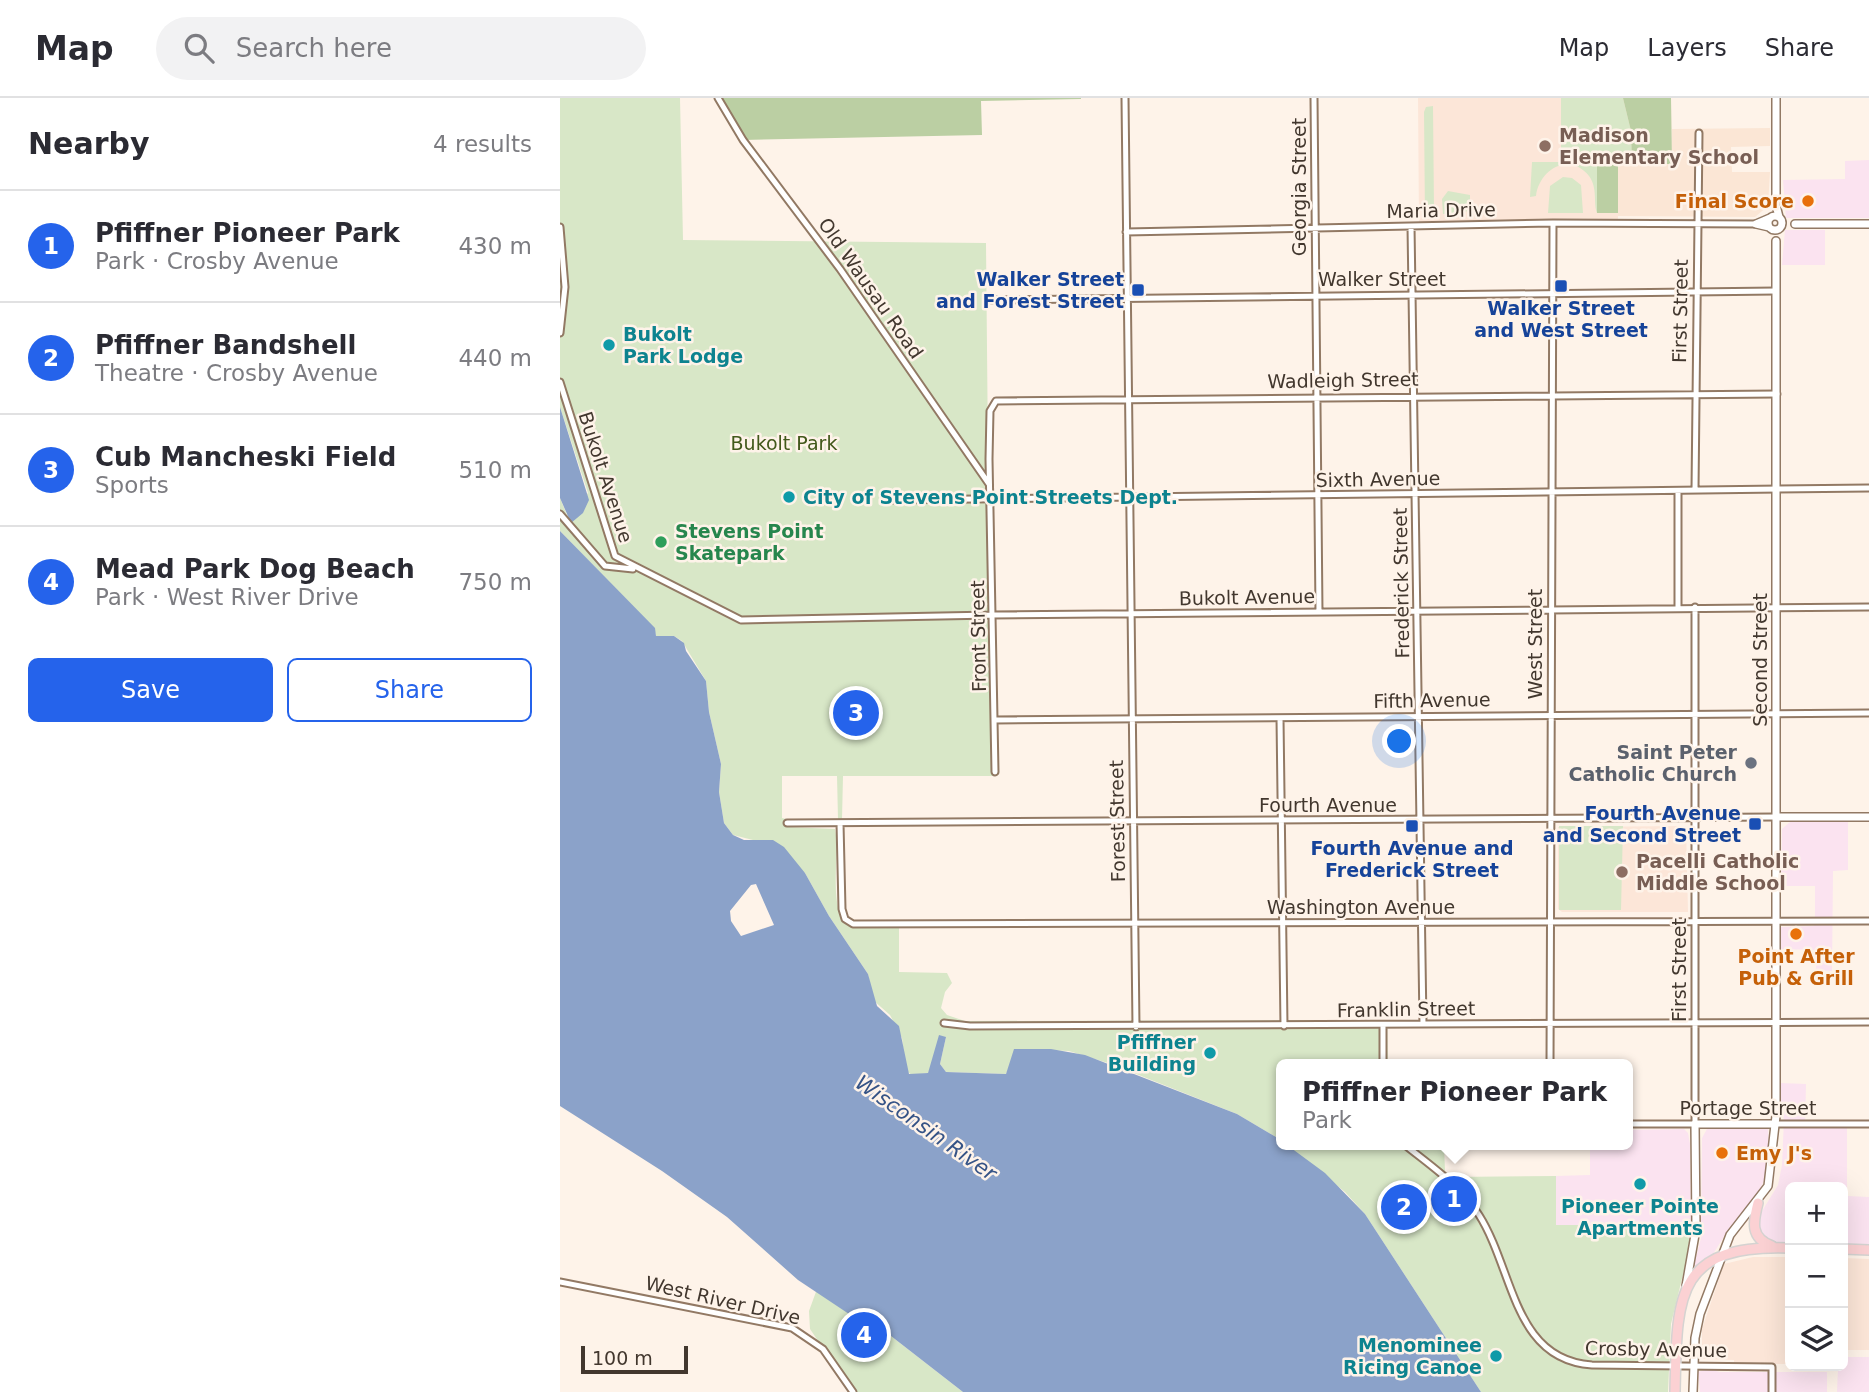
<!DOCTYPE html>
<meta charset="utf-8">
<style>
:root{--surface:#fff;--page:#f2f2f3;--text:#2b2b33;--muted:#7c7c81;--line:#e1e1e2;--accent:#2563eb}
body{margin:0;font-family:"DejaVu Sans",sans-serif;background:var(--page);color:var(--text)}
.controls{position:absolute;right:21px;bottom:21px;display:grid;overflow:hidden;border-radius:10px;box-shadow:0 7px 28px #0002}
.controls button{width:63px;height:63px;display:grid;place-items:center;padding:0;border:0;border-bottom:2px solid var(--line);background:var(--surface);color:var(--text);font:35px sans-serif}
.scale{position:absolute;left:21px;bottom:18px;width:107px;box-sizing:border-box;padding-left:7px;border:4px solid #42372e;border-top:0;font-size:19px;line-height:24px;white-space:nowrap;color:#42372e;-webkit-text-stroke:5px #fef3e9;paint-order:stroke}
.you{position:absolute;left:840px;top:644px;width:24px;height:24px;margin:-18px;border:5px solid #fff;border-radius:50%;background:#1a73e8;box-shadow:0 0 0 10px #1a73e833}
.badge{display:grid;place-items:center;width:46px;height:46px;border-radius:50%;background:var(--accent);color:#fff;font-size:23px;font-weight:700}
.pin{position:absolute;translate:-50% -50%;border:4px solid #fff;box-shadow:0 2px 7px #0006}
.popup{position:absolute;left:716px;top:961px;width:357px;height:91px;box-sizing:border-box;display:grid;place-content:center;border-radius:10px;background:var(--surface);filter:drop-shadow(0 2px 5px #0005);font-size:23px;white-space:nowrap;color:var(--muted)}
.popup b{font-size:26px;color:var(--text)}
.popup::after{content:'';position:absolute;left:50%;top:100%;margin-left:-14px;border:14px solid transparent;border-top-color:var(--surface)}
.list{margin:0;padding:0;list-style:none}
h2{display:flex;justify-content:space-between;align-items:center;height:91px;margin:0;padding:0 28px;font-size:30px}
h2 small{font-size:23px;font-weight:400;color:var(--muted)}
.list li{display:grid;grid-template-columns:46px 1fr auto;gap:21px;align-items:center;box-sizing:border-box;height:112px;padding:0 28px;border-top:2px solid var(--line)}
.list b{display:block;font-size:26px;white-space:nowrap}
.list p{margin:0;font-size:23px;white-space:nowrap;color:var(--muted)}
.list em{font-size:23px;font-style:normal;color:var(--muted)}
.actions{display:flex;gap:14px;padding:21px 28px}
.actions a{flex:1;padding:16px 0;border:2px solid var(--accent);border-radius:10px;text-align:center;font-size:24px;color:var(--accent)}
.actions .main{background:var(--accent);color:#fff}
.icon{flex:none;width:38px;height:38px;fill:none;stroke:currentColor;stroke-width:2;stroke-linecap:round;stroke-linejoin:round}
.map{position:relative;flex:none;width:1309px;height:1294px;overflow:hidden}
header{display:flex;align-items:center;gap:42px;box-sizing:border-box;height:98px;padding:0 35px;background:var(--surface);border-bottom:2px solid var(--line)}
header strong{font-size:33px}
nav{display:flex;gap:38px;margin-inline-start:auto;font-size:24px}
.search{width:490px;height:63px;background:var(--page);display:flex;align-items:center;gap:18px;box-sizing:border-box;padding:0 24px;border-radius:38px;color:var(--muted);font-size:26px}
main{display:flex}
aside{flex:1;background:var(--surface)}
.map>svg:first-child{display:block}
</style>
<header>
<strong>Map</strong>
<div class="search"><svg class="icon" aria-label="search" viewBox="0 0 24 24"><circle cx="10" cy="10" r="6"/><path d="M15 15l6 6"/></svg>Search here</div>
<nav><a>Map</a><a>Layers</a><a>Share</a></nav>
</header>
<main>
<aside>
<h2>Nearby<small>4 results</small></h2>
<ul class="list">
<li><span class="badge">1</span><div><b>Pfiffner Pioneer Park</b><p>Park · Crosby Avenue</p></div><em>430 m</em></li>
<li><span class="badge">2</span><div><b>Pfiffner Bandshell</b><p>Theatre · Crosby Avenue</p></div><em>440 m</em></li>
<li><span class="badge">3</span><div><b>Cub Mancheski Field</b><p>Sports</p></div><em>510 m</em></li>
<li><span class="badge">4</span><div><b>Mead Park Dog Beach</b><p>Park · West River Drive</p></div><em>750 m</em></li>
</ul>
<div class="actions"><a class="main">Save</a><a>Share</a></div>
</aside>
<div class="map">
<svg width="1309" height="1294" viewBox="0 0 1309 1294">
<rect width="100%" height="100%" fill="#fef3e9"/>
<path fill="#fbe3f0" d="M1309 62V120H1226L1223 82 1285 81V63Z
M1225 132H1265V167H1222Z
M1230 724H1288V772L1273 773 1272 873 1256 872 1257 852 1220 851 1221 829 1254 828 1255 818V788H1221L1222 731Z
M1220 985 1246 986 1245 1030H1287V1098L1309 1099V1148L1283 1147V1089H1230V1145H1214L1201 1138 1198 1128 1199 1118 1218 1087 1222 1067 1224 1021 1220 1012Z
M1124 1031 1128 1035 1130 1046 1131 1127H996V1078L1030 1077V1047H1067V1032Z
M1147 1031H1208L1210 1057 1208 1074 1196 1100 1167 1134 1153 1156 1132 1175 1141 1140 1142 1040Z
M1285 1259H1309V1294H1277L1278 1271 1282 1270Z
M1148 1271 1160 1274H1267V1294H1140L1138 1274Z"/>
<path fill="#fbe6d5" d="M1210 30V48L1171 49 1172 74H1210L1208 108 1195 119 1058 118 1057 66H1112V31Z"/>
<path fill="#fce6d8" d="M858 0H1111L1112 66H1058V125L859 128Z
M1126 728 1128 814H1002L998 811V729Z
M1193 1159H1230V1266H1174V1262L1142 1261V1231L1164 1166Z
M1283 1160 1309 1161V1252H1284L1283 1256Z"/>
<path fill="#d8e7c7" d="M0 0H120L123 142 426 145 431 670 437 678H283L282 721H278L277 678H222V720L226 721 228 729 275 731C281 755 265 820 293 830H339V874L387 875 392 885 385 894 381 910 387 917 405 923 827 922 828 966H721V1042L677 1016 551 966 509 953 457 951 446 976 386 974 380 966 386 939 368 975 352 977 346 973 342 940 330 917 313 902 308 876 269 818 245 775 193 742 173 737 164 725 159 694 161 666 149 614 146 583 122 543 114 538H96L94 530 0 433V400L7 417 28 395 0 309Z
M1001 0H1063L1071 33 1072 65H1037V115C1033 105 1038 90 1029 78 1009 53 979 72 976 98L970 99 972 64H1001Z
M873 8 874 112 871 119 865 121 864 14 866 9Z
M1003 79 1012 80 1021 87 1023 115H988L990 88Z
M888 93 910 97V113L883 116 882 101Z
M999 728H1063L1061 812H999Z
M727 1047H884L885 1073 891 1079 996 1078V1127H1131L1127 1160 1111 1226 1108 1294H921L805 1116 785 1094Z
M257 1191 331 1238 403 1294H293L250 1231 249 1213Z"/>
<path fill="#bbcfa3" d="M160 0H521V1L421 3 422 37 183 42Z
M1063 0H1111L1112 66H1058V115H1037V65H1072L1071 33Z"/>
<path fill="#f5ebc6" d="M298 1222 305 1234 322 1237 311 1250 302 1249 284 1231 290 1224Z"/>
<path fill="#8ba2c9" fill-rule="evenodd" d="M0 309 29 402 23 415 11 425 0 400Z
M0 433 95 530 96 538H114L124 545 126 553 146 583 149 614 161 666 159 694 164 725 173 737 184 742H213L224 749 245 775 269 818 308 876 317 908 339 928 349 976 368 975 379 937 386 939 380 966 386 974 446 976 454 951H491L525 957 677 1016 721 1042V1047H727L765 1075 805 1116 921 1294H403L331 1238 299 1231 298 1222 238 1182 167 1119 102 1073 0 1008ZM196 786 214 827 181 838 171 823 170 813 191 787Z"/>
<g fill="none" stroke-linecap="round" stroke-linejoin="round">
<g stroke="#927964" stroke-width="9">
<path id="minor" d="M158 0 183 42 280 171 429 386
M565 0 576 929
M754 0 759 514
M851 128 863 926
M0 129 5 189 0 235
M566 134 993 125 1196 126
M429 202 1216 193
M0 284 55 458 181 522 432 517 1309 509
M1135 392 1139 35
M327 402 1309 390
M0 416 45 468 73 471
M1118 509V393
M720 620 724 928
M435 622 1309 615
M435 674 429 361 430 313 436 303 1217 296
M227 725 1216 719
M280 725 282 811 285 821 293 826 1309 823
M384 925 410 928 1309 924
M823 927V966
M990 966 993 125
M1067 1026H1135V509
M1214 1026H1309
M845 1047C871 1068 901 1088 919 1117 954 1172 953 1262 1032 1267L1212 1269V1294
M0 1184 232 1230 263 1251 293 1294"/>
</g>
<g stroke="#927964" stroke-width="10">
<path id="tertiary" d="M1216 0V107L1219 119
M1208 125a7 7 0 1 1 14 0a7 7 0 1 1-14 0Z
M1235 126H1309
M1209 129 1196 126 1210 120
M1216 719H1309
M1126 1188 1136 1131 1135 1026H1214
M1133 1294 1135 1240 1140 1216 1170 1137 1208 1088 1216 1018V143"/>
</g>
<g stroke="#d5d3d1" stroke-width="12">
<path id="primary" d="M1198 1105C1193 1124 1190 1140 1212 1148
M1283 1151 1309 1152
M1115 1294C1117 1197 1115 1146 1230 1150"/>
</g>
<use href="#minor" stroke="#fff" stroke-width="5"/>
<use href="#tertiary" stroke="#fff" stroke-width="7"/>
<use href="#primary" stroke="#fbd1d3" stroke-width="9"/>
</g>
<g fill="#8d6e63" stroke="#fef3e9" stroke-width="2.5">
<circle cx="985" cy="48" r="7"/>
<circle cx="1062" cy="774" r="7"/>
</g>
<g fill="#e8710a" stroke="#fef3e9" stroke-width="2.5">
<circle cx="1248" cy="103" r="7"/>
<circle cx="1236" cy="836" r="7"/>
<circle cx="1162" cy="1055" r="7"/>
</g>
<g fill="#1a4fb4" stroke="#fef3e9" stroke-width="2.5">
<rect x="994" y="181" width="14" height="14" rx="3.5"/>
<rect x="571" y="185" width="14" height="14" rx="3.5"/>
<rect x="1188" y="719" width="14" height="14" rx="3.5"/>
<rect x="845" y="721" width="14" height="14" rx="3.5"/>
</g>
<g fill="#0f9aa8" stroke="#fef3e9" stroke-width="2.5">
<circle cx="49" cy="247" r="7"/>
<circle cx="229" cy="399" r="7"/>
<circle cx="650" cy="955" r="7"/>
<circle cx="1080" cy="1086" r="7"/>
<circle cx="936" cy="1258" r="7"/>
</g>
<circle fill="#2e9e5b" stroke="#fef3e9" stroke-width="2.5" cx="101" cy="444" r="7"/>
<circle fill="#6b7280" stroke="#fef3e9" stroke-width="2.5" cx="1191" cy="665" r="7"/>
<g text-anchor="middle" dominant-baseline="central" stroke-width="5" stroke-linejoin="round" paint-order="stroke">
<g font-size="19" font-weight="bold" fill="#785e54" stroke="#fef3e9" text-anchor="start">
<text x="999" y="37">Madison<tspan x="999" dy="22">Elementary School</tspan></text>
<text x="1076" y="763">Pacelli Catholic<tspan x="1076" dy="22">Middle School</tspan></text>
</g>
<g font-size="19" fill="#42372e" stroke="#fef3e9">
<text transform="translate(739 89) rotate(-90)">Georgia Street</text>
<text transform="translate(881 112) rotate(-1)">Maria Drive</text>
<text x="822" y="181">Walker Street</text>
<text transform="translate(311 190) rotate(55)">Old Wausau Road</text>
<text transform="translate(1120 213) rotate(-89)">First Street</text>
<text transform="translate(783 282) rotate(-1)">Wadleigh Street</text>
<text transform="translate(46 379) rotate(72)">Bukolt Avenue</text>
<text transform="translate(818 381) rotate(-1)">Sixth Avenue</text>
<text transform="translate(841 485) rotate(-91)">Frederick Street</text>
<text transform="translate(687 499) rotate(-1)">Bukolt Avenue</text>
<text transform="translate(418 538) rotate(-91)">Front Street</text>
<text transform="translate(975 546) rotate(-90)">West Street</text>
<text transform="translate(1200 562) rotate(-90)">Second Street</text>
<text transform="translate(872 602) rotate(-1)">Fifth Avenue</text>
<text x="768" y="707">Fourth Avenue</text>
<text transform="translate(557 723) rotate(-91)">Forest Street</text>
<text x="801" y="809">Washington Avenue</text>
<text transform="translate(1119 872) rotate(-90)">First Street</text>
<text transform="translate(846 911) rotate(-1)">Franklin Street</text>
<text x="1188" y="1010">Portage Street</text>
<text transform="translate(163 1202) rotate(13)">West River Drive</text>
<text transform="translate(1096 1251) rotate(1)">Crosby Avenue</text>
</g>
<g font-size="19" font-weight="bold" fill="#c56008" stroke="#fef3e9" text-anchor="end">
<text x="1234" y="103">Final Score</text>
<text x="1236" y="858" text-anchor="middle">Point After<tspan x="1236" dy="22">Pub &amp; Grill</tspan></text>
<text x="1176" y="1055" text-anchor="start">Emy J's</text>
</g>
<g font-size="19" font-weight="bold" fill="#164399" stroke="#fef3e9" text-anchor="end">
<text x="564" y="181">Walker Street<tspan x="564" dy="22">and Forest Street</tspan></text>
<text x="1001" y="210" text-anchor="middle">Walker Street<tspan x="1001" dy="22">and West Street</tspan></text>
<text x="1181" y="715">Fourth Avenue<tspan x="1181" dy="22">and Second Street</tspan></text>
<text x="852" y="750" text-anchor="middle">Fourth Avenue and<tspan x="852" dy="22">Frederick Street</tspan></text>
</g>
<g font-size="19" font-weight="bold" fill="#0d838f" stroke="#fef3e9" text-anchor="start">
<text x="63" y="236">Bukolt<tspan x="63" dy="22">Park Lodge</tspan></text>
<text x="243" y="399">City of Stevens Point Streets Dept.</text>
<text x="636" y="944" text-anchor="end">Pfiffner<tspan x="636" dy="22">Building</tspan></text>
<text x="1080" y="1108" text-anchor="middle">Pioneer Pointe<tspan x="1080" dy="22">Apartments</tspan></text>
<text x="922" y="1247" text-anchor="end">Menominee<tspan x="922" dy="22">Ricing Canoe</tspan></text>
</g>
<g font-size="19" fill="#42591b" stroke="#fef3e9">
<text x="224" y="345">Bukolt Park</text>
</g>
<g font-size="19" font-weight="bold" fill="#27864d" stroke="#fef3e9" text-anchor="start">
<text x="115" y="433">Stevens Point<tspan x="115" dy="22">Skatepark</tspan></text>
</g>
<g font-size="19" font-weight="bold" fill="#5b616d" stroke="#fef3e9" text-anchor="end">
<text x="1177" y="654">Saint Peter<tspan x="1177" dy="22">Catholic Church</tspan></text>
</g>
<g font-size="21" font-style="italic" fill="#355386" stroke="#fef3e9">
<text transform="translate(366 1030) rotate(35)">Wisconsin River</text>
</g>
</g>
</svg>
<div class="controls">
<button>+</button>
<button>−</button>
<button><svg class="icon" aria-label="layers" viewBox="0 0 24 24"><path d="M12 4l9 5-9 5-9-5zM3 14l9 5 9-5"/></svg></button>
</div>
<div class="scale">100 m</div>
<div class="you"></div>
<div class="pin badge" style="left:894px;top:1101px">1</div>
<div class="popup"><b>Pfiffner Pioneer Park</b>Park</div>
<div class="pin badge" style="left:844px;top:1109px">2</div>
<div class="pin badge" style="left:296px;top:615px">3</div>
<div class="pin badge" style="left:304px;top:1237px">4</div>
</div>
</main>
